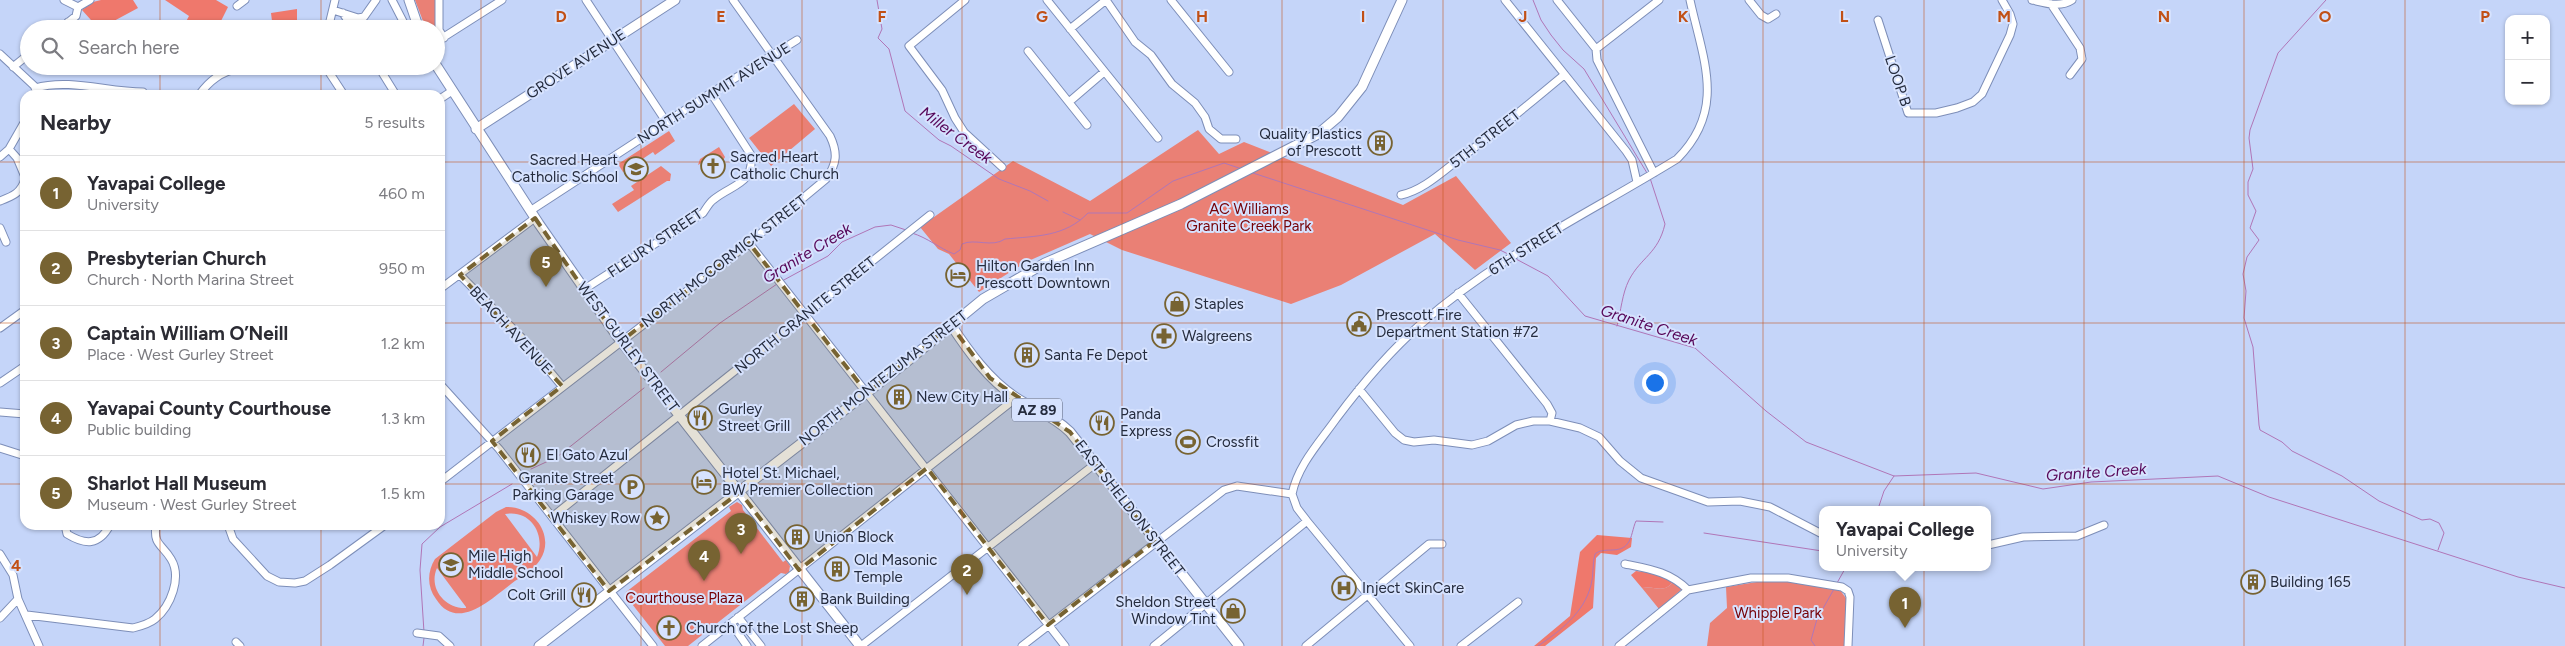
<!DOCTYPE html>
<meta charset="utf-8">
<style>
:root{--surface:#fff;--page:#f7f7f7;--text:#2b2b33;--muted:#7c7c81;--line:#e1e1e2;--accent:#776332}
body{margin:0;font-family:Figtree,sans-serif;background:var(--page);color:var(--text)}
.controls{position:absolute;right:15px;top:15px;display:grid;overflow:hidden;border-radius:10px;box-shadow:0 1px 4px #0004}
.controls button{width:45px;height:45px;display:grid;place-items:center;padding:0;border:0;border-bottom:1px solid var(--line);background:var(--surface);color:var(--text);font:25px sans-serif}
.you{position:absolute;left:1654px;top:382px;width:18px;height:18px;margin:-12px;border:4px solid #fff;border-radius:50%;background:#1a73e8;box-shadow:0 0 0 8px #1a73e833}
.badge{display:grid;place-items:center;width:32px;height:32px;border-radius:50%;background:var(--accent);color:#fff;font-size:16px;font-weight:700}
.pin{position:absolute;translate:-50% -41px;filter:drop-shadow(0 1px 2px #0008)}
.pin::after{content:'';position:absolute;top:26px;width:18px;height:15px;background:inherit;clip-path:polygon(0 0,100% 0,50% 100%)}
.popup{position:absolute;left:1819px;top:506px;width:172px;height:65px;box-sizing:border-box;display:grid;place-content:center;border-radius:10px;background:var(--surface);filter:drop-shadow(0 1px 4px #0005);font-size:16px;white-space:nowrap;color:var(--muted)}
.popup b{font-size:19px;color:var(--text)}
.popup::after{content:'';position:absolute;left:50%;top:100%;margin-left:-10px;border:10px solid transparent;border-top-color:var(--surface)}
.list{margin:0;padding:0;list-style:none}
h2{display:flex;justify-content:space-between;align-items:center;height:65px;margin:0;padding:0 20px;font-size:21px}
h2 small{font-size:16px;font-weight:400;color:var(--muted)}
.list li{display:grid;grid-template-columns:32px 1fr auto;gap:15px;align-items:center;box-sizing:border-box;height:75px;padding:0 20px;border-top:1px solid var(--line)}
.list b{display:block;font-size:19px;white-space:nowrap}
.list p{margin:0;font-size:16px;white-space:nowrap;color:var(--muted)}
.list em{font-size:16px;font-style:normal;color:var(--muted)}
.icon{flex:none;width:28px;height:28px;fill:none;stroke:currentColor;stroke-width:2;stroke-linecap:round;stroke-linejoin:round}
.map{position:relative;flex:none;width:2565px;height:646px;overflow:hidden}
.search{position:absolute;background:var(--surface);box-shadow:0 1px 4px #0004;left:20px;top:20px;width:425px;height:55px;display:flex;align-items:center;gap:12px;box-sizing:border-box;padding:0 18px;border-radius:28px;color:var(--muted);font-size:19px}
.panel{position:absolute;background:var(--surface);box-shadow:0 1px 4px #0004;left:20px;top:90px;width:425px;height:440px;border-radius:15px}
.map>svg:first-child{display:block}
</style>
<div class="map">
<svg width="2565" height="646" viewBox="0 0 2565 646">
<rect width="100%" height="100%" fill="#c5d5f9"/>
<path fill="#ea8075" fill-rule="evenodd" d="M415 0H439V30L444 38 436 42V29H426Z
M794 104 815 129 771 166 749 138Z
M1198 130 1219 154 1244 142 1403 205 1456 176 1511 243 1475 270 1435 234 1341 285 1291 304 1122 250 1090 234 1026 262 979 292 949 254 938 249 920 227 1013 161 1090 201Z
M669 131 675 141 655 155 653 152 623 172 618 164Z
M719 147 725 157 721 164C714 159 705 161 698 165L700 159Z
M661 166 671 174 670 181H667L618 212 612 204 634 190 631 186Z
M737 502 742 505 743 510 783 562 786 560 790 566 789 572 786 574 781 573 688 646H665L625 595 626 592 731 511 729 507Z
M506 507C533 506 556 535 540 560 534 570 520 577 511 584 490 600 457 632 436 599 427 587 427 572 435 559L496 512ZM505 514C531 509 546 535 537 557ZM437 568 466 607V608C445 609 428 588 437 568Z
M1781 578 1840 590 1848 601 1849 646H1707L1710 623 1727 608 1726 587Z
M1674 581 1682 589 1659 609 1642 588C1657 585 1662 595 1674 581Z"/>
<path fill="#ef786c" d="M101 0H133L138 8 99 29 82 10 93 2Z
M165 0H216L228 7 219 25 234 29H182L189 16Z
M297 9V29H273L271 13Z
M1597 535 1632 538 1631 547 1617 555 1601 553 1596 558 1593 608 1545 646H1534L1570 616 1580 552Z
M1636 571 1660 574 1674 581C1662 595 1657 585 1642 588L1631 575Z"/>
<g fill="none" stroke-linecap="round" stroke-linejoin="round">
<path stroke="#b076b7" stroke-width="1" d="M877 0 882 29 878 38 889 49 905 111 939 140 951 146 999 179 1030 191 1048 201
M1533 0 1541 20 1551 35 1563 50 1584 69 1647 173
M2326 0 2278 53 2250 130 2249 138 2253 169 2248 182V195L2256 211 2250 228 2259 240 2247 257 2243 274 2246 291 2244 318 2253 347 2259 425 2260 430 2282 442 2292 451 2342 476 2379 501 2422 520 2430 519 2439 523 2444 533 2438 550
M1253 173 1458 240 1500 250 1508 254
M1063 212 1080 220
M912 233C928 238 939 248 954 254L960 250 962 244C975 238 992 248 1005 239 1036 236 1065 237 1088 213H1127L1173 181 1224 163 1242 169
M1516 259 1548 276 1585 316 1695 348 1766 411 1806 442 1894 476 1976 473 2043 489 2091 482 2218 476 2269 497 2518 577 2565 588
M782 281 828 256 842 242 875 227 891 225 906 230
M1617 326C1621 311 1622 294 1629 280 1641 257 1658 254 1665 224L1650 178
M661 372 720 323 777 284
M531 469 557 457 644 388
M1878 509 1884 491 1894 476
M1704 533 1822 551
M1837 583 1846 567
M424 632 420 570 422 544 440 527 512 484
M423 646 424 638
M1538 646C1560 631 1584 613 1591 585 1594 575 1592 564 1595 554 1604 546 1620 555 1628 543 1632 538 1633 527 1636 521L1663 522
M1815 646 1811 640 1817 619 1834 589"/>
<g stroke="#7d8eb8" stroke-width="9">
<path id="minor" d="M64 0 78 7
M392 0 407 29
M439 0V30L444 38
M586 0 667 123
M965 0 909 46 942 90 955 118 964 132 1002 167
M1047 0 1158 138
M1171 0 1229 72
M1505 0 1626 151 1632 160 1637 182
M1557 0 1596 49 1597 60 1654 173
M1749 0 1761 15 1768 19 1776 14
M2032 0C2045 3 2060 8 2072 0
M2051 4 2080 48 2082 59 2070 75
M237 6 245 0
M333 10 358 18 364 17 376 0
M343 13 353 29
M1878 20 1908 113H1936L1957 108 1973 102 1982 94 2010 35 2013 24 2010 14 2002 0
M68 22 74 29
M60 29 76 16 78 7 90 0
M328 29 335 0
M1070 29 1106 0 1135 42 1151 55 1172 84 1195 103 1205 117 1209 129 1221 139H1236
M436 42 502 0
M1596 49 1659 0
M1028 51 1087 125
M0 54 44 95
M325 66 344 95
M378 66 396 95
M13 67 29 54
M35 88C70 78 107 92 143 92
M199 95C210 80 220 73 238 68
M440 99 452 91
M1069 102 1104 72
M9 149 17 158 25 177
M0 157 9 149 25 121
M1401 195C1424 190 1443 171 1462 157 1497 131 1530 103 1564 75
M0 201C13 196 21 193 25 179
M530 211 711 93 797 40
M0 228 6 242
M749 243 1065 646
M460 275 521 337 562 386
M440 289 535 218
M583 290 703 213C706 209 709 203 713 200 732 184 754 185 751 155L711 93
M1458 293 1547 404 1552 413 1550 421
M0 328 25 310
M0 383 25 366
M440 384 499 449 653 646
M1359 389 1395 433 1404 440 1414 442 1434 440 1472 445 1488 441 1516 425 1533 421H1550L1580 428 1599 437 1620 461 1641 478 1708 502 1740 501 1770 507 1822 534
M0 412 25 414
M0 448 25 456
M440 482 749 243 826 179C837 164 838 153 830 136L733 0
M1292 494C1298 465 1319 443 1336 419 1362 384 1389 352 1422 323 1498 256 1591 212 1677 159 1727 109 1703 60 1690 0
M1292 494 1297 508 1307 521 1410 646
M552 517 930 215
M65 525 67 534C85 545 99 546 110 525
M228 525 233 539 267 576 279 582 295 583 305 581 330 565 385 525
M1988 545 2023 537 2077 536 2104 525
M0 554 13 575 18 599 39 646
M1625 564C1650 569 1670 572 1688 590
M27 615 133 628C141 626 149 624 155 619 171 606 182 577 171 559 162 544 153 545 156 525
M738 617 761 646
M0 618 18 599
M731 623 747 646
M417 633 439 636 450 646
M236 642 240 646
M702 646 1016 398
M861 646 1095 464
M1022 646 1224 490 1237 486 1292 494
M1154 646 1307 521
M1306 646 1429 544H1442
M1461 646 1518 602
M1619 646 1688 590 1751 578H1788L1842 587 1848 591 1850 597 1848 646"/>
</g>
<g stroke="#7d8eb8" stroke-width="11">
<path id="major" d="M409 0 419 29
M436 65 539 224 617 336 860 646
M476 129 675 0
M951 325C969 352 988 379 1015 397 1033 409 1054 416 1070 432L1239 646
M539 646 904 364 983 299 1045 263 1181 204 1318 134 1338 117 1362 87 1402 0"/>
</g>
<use href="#minor" stroke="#fff" stroke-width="7"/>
<use href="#major" stroke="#fff" stroke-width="9"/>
</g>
<path fill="#776332" fill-opacity="0.2" stroke="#776332" stroke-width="4" stroke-dasharray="10 6" stroke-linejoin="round" d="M535 218 620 342 749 243 867 393 951 325 990 378 1070 432 1155 541 1048 625 927 468 799 570 740 492 609 591 492 441 562 386 460 275Z"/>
<path fill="none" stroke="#c15016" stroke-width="1" stroke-opacity="0.55" d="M160 0V29M321 0V29M481 0V646M641 0V646M802 0V646M962 0V646M1122 0V646M1282 0V646M1443 0V646M1603 0V646M1763 0V646M1924 0V646M2084 0V646M2244 0V646M2405 0V646M160 66V95M321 66V95M0 162H25M440 162H2565M0 323H25M440 323H2565M0 484H25M440 484H2565M160 525V646M321 525V646"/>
<defs>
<g id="building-ring" transform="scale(1.25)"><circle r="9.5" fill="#d6e2fe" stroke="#776332" stroke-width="1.5"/><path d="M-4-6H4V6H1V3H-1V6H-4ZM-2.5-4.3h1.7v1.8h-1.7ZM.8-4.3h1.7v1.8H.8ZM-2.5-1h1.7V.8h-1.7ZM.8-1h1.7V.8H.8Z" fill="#776332"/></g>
<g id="church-ring" transform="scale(1.25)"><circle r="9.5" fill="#d6e2fe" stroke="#776332" stroke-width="1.5"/><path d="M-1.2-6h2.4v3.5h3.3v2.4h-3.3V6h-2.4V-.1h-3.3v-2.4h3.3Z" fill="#776332"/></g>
<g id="school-ring" transform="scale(1.25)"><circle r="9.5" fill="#d6e2fe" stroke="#776332" stroke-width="1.5"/><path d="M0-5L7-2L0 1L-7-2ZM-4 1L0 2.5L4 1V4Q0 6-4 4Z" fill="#776332"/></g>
<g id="hotel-ring" transform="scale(1.25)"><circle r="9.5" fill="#d6e2fe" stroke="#776332" stroke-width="1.5"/><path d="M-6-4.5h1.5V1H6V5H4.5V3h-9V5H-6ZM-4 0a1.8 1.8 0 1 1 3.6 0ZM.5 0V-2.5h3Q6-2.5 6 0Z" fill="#776332"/></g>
<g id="shop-ring" transform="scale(1.25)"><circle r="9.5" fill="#d6e2fe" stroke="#776332" stroke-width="1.5"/><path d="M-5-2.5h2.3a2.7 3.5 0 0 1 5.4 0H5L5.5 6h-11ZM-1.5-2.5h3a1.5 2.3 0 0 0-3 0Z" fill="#776332"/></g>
<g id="civic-ring" transform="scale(1.25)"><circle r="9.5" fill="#d6e2fe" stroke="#776332" stroke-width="1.5"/><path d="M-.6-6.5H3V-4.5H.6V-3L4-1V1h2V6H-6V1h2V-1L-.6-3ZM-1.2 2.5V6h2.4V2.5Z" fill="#776332"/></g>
<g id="pharmacy-ring" transform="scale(1.25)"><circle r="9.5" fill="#d6e2fe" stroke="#776332" stroke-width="1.5"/><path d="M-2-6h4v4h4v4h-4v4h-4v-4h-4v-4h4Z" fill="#776332"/></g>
<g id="restaurant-ring" transform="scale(1.25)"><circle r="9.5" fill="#d6e2fe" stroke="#776332" stroke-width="1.5"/><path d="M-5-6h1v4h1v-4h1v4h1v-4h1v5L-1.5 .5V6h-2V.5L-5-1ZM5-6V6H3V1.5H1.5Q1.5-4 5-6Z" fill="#776332"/></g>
<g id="stadium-ring" transform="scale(1.25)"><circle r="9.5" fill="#d6e2fe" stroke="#776332" stroke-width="1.5"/><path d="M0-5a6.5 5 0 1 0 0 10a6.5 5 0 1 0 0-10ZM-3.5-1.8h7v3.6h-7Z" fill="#776332"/></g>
<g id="parking-ring" transform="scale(1.25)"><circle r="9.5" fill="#d6e2fe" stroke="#776332" stroke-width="1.5"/><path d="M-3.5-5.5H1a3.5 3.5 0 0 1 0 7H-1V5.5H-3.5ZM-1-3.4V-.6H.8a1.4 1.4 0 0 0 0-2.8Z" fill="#776332"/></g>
<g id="sight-ring" transform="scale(1.25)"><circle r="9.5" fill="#d6e2fe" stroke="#776332" stroke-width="1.5"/><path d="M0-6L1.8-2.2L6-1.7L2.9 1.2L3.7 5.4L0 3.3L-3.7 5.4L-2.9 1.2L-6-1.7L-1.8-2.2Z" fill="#776332"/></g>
<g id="hospital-ring" transform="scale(1.25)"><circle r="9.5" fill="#d6e2fe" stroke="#776332" stroke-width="1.5"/><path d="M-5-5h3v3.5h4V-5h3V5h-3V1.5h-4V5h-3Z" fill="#776332"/></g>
</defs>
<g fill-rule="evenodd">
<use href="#building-ring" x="1380" y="143"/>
<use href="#church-ring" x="713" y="166"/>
<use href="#school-ring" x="636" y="169"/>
<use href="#hotel-ring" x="958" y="275"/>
<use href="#shop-ring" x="1177" y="304"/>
<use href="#civic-ring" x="1359" y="324"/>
<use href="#pharmacy-ring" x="1164" y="336"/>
<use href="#building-ring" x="1027" y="355"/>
<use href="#building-ring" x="899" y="397"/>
<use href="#restaurant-ring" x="700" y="418"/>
<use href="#restaurant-ring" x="1102" y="423"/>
<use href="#stadium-ring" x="1188" y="442"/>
<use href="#restaurant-ring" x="528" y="455"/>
<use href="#hotel-ring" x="704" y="482"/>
<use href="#parking-ring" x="632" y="487"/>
<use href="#sight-ring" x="657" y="518"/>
<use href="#building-ring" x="797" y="537"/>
<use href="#school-ring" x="451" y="565"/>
<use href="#building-ring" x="837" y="569"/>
<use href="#building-ring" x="2253" y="582"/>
<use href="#hospital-ring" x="1344" y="588"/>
<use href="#restaurant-ring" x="584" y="595"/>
<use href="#building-ring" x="802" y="599"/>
<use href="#shop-ring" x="1233" y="611"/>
<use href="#church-ring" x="669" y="628"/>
</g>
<g text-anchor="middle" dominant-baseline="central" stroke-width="4" stroke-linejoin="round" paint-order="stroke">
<rect fill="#d6e2fe" stroke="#5a6378" stroke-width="1" x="1012" y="398.5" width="50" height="23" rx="4"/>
<g font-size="14" font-weight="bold" fill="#252c3e">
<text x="1037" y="410">AZ 89</text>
</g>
<g font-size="15" fill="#252c3e" stroke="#d6e2fe">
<text transform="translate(576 64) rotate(-33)">GROVE AVENUE</text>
<text transform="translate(1898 81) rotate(71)">LOOP B</text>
<text transform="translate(714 93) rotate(-32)">NORTH SUMMIT AVENUE</text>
<text transform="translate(1485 139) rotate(-38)">5TH STREET</text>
<text transform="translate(655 243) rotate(-34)">FLEURY STREET</text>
<text transform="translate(1526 249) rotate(-32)">6TH STREET</text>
<text transform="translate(724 261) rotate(-38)">NORTH MCCORMICK STREET</text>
<text transform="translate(805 315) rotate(-39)">NORTH GRANITE STREET</text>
<text transform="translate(511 330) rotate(47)">BEACH AVENUE</text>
<text transform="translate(628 347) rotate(53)">WEST GURLEY STREET</text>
<text transform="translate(883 378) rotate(-38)">NORTH MONTEZUMA STREET</text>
<text transform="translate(1130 508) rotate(52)">EAST SHELDON STREET</text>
</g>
<g font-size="15" fill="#252c3e" stroke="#d6e2fe" text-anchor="start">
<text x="1362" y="134" text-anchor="end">Quality Plastics<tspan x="1362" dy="17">of Prescott</tspan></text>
<text x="730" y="157">Sacred Heart<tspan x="730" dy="17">Catholic Church</tspan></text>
<text x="618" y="160" text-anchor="end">Sacred Heart<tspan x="618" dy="17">Catholic School</tspan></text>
<text x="976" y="266">Hilton Garden Inn<tspan x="976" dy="17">Prescott Downtown</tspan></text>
<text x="1194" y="304">Staples</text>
<text x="1376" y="315">Prescott Fire<tspan x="1376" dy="17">Department Station #72</tspan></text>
<text x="1182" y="336">Walgreens</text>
<text x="1044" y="355">Santa Fe Depot</text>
<text x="916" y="397">New City Hall</text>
<text x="718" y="409">Gurley<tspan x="718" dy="17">Street Grill</tspan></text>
<text x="1120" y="414">Panda<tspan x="1120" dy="17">Express</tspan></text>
<text x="1206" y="442">Crossfit</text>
<text x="546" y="455">El Gato Azul</text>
<text x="722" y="473">Hotel St. Michael,<tspan x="722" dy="17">BW Premier Collection</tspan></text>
<text x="614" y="478" text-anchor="end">Granite Street<tspan x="614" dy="17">Parking Garage</tspan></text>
<text x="640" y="518" text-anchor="end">Whiskey Row</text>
<text x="814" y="537">Union Block</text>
<text x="468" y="556">Mile High<tspan x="468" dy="17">Middle School</tspan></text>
<text x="854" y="560">Old Masonic<tspan x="854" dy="17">Temple</tspan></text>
<text x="2270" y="582">Building 165</text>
<text x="1362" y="588">Inject SkinCare</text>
<text x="566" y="595" text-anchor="end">Colt Grill</text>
<text x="820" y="599">Bank Building</text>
<text x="1216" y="602" text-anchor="end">Sheldon Street<tspan x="1216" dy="17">Window Tint</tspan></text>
<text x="686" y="628">Church of the Lost Sheep</text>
</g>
<g font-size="15" fill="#760308" stroke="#d6e2fe">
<text x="1249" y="209">AC Williams<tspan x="1249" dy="17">Granite Creek Park</tspan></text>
<text x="684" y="598">Courthouse Plaza</text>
<text x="1778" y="613">Whipple Park</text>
</g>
<g font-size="16" font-style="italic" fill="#570759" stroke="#d6e2fe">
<text transform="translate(956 135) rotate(36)">Miller Creek</text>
<text transform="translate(807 253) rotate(-31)">Granite Creek</text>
<text transform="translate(1649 325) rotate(18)">Granite Creek</text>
<text transform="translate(2096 472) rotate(-4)">Granite Creek</text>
</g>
</g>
<g font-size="16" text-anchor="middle" font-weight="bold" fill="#c15016" stroke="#d6e2fe" stroke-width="4" stroke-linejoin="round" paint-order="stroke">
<text x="561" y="22">D</text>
<text x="721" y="22">E</text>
<text x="882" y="22">F</text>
<text x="1042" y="22">G</text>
<text x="1202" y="22">H</text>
<text x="1363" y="22">I</text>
<text x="1523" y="22">J</text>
<text x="1683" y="22">K</text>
<text x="1844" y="22">L</text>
<text x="2004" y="22">M</text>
<text x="2164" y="22">N</text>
<text x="2325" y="22">O</text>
<text x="2485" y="22">P</text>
<text x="16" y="571">4</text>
</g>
</svg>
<div class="controls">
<button>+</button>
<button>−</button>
</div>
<div class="you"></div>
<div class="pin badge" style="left:1905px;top:628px">1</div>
<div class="popup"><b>Yavapai College</b>University</div>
<div class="pin badge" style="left:967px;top:595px">2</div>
<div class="pin badge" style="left:741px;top:554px">3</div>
<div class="pin badge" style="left:704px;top:581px">4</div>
<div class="pin badge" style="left:546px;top:287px">5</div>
<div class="search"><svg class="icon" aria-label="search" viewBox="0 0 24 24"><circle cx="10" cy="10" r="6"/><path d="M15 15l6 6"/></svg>Search here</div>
<section class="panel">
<h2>Nearby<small>5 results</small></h2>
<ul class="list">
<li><span class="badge">1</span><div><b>Yavapai College</b><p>University</p></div><em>460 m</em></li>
<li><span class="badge">2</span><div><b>Presbyterian Church</b><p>Church · North Marina Street</p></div><em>950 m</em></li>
<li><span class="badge">3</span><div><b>Captain William O’Neill</b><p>Place · West Gurley Street</p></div><em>1.2 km</em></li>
<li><span class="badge">4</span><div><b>Yavapai County Courthouse</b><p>Public building</p></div><em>1.3 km</em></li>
<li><span class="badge">5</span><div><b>Sharlot Hall Museum</b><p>Museum · West Gurley Street</p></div><em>1.5 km</em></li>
</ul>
</section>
</div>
